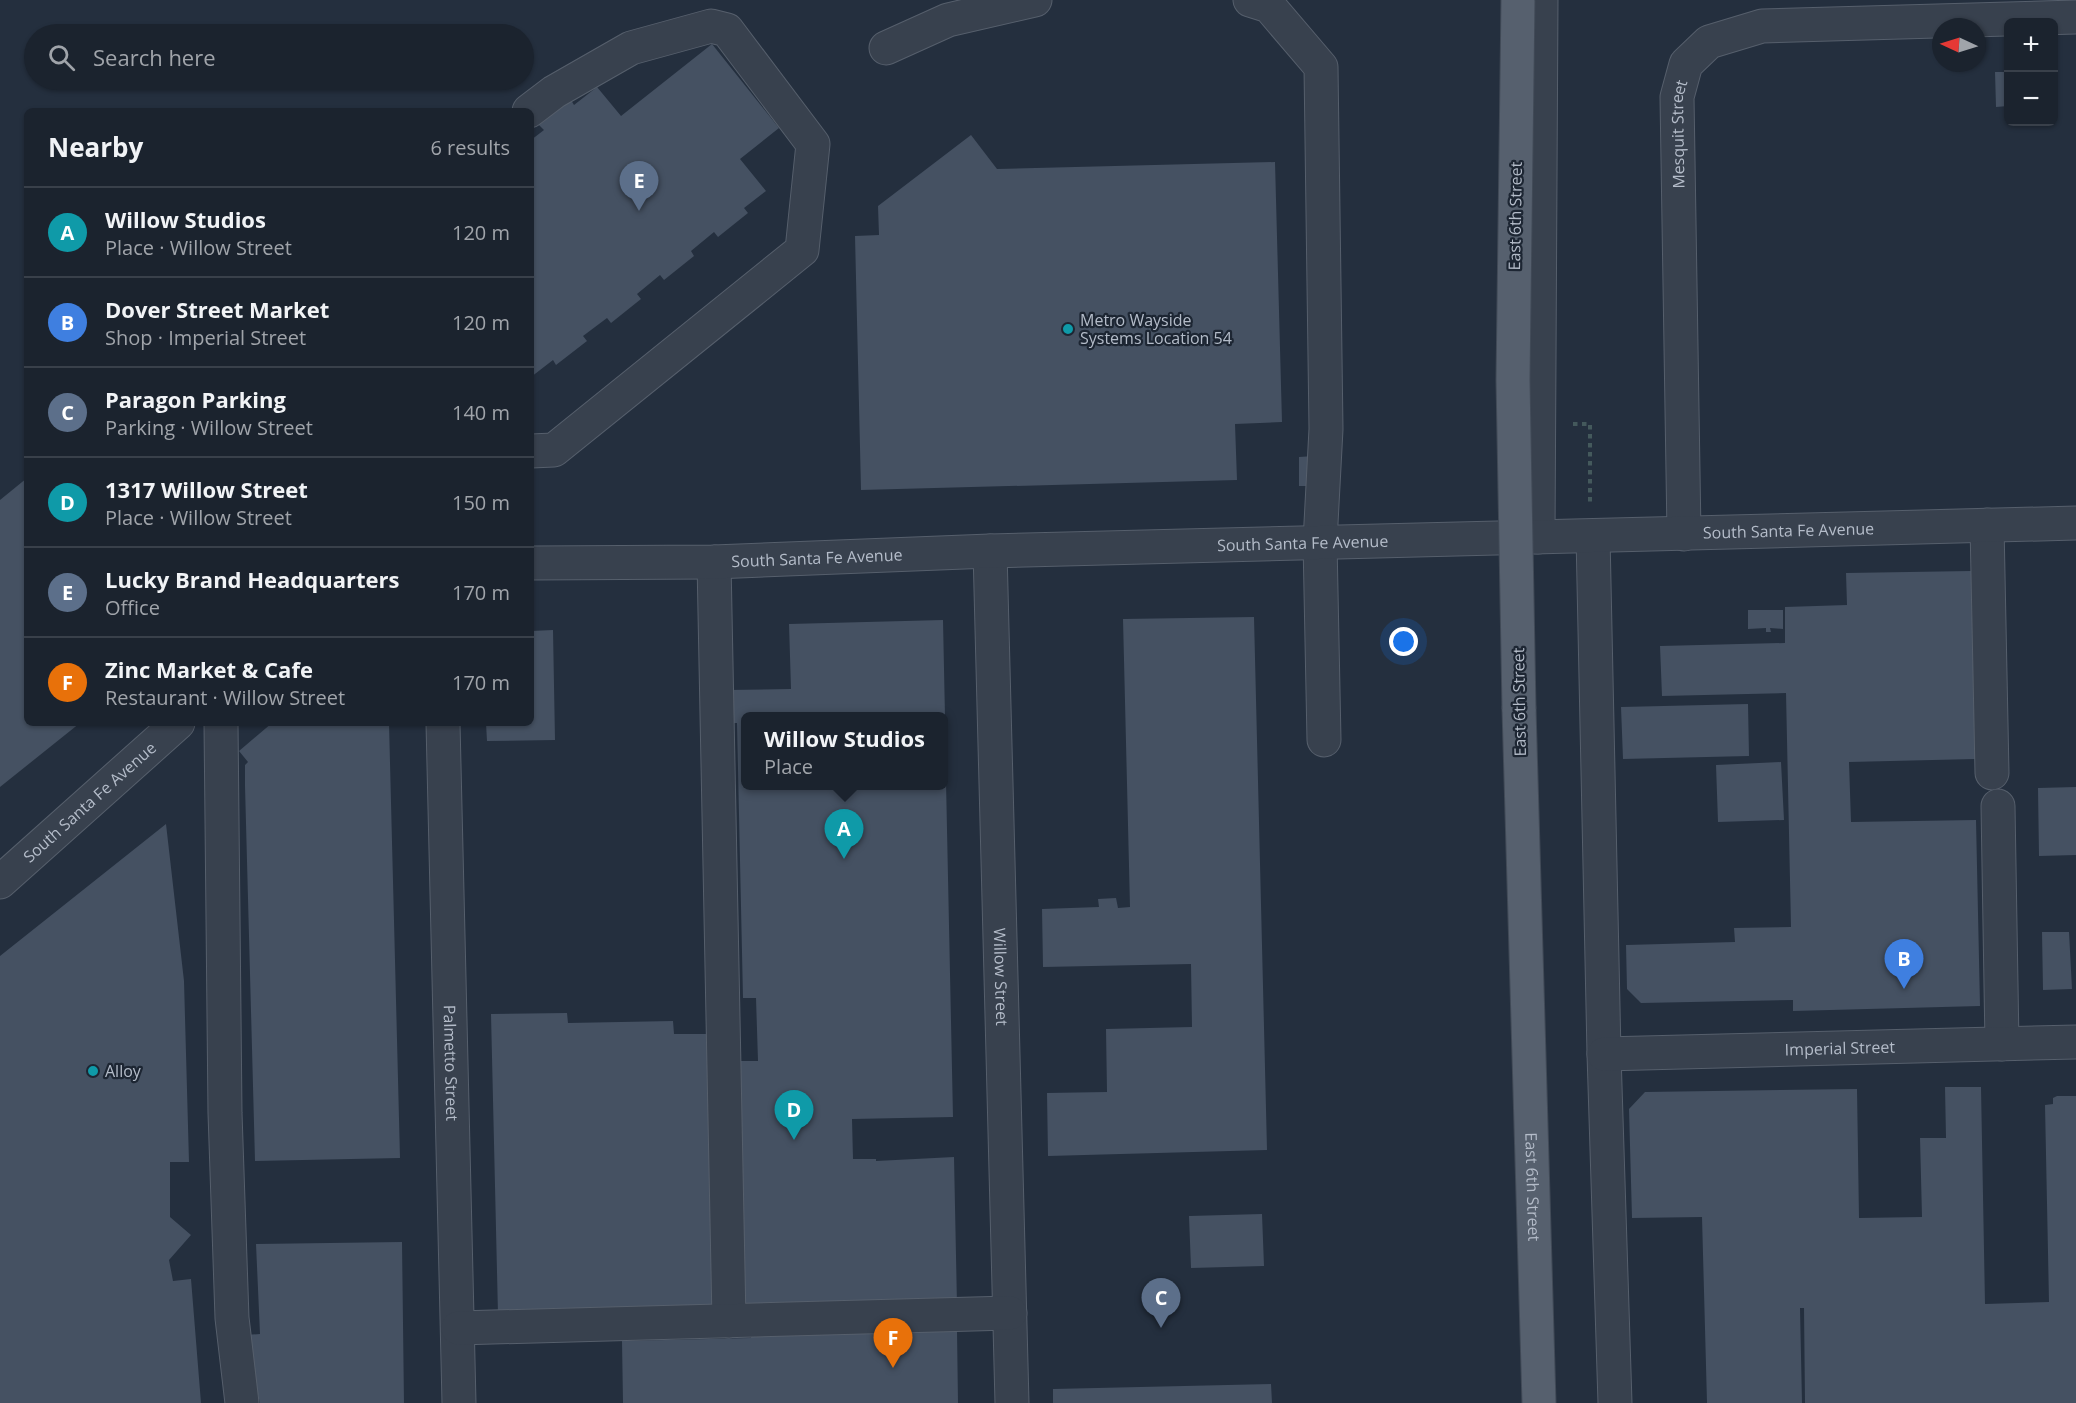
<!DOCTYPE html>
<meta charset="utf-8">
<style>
:root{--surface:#1b232e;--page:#282f3a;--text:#f1f3f6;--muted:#a0a4aa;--line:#39404a;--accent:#d93025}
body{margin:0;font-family:"Open Sans",sans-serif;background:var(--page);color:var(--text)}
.controls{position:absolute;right:18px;top:18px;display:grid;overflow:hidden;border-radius:9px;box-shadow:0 2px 4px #0004}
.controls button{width:54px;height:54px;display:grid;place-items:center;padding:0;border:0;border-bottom:2px solid var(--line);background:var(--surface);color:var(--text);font:30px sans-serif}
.compass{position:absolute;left:1932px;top:18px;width:54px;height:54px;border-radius:50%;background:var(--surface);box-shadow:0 2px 4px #0004;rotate:274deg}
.you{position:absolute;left:1404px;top:642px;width:21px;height:21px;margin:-15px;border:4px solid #fff;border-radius:50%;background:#1a73e8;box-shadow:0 0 0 9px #1a73e833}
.badge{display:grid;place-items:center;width:39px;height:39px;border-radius:50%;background:var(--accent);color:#fff;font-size:20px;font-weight:700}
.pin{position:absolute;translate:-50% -50px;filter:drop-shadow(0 2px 3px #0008)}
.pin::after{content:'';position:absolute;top:32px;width:21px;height:18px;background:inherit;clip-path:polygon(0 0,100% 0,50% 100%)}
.popup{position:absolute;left:741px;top:712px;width:207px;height:78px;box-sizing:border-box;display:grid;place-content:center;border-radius:9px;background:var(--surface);filter:drop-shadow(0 2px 4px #0005);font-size:20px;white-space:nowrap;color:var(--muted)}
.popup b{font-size:22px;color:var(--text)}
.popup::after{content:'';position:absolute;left:50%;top:100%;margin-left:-12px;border:12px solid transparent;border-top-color:var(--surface)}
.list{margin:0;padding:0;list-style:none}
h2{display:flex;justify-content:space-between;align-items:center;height:78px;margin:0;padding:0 24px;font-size:26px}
h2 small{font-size:20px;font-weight:400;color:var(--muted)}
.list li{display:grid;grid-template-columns:39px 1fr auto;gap:18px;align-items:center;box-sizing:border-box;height:90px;padding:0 24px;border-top:2px solid var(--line)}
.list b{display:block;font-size:22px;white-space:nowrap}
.list p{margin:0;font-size:20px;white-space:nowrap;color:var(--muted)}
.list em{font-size:20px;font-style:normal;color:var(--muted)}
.icon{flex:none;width:33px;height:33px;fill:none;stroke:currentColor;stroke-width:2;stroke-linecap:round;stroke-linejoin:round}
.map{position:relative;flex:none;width:2076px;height:1403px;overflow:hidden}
.search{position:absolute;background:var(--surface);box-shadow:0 2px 4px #0004;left:24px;top:24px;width:510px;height:66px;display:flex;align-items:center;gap:15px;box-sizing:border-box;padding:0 21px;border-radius:33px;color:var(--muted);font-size:22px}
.panel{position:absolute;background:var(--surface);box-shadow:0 2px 4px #0004;left:24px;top:108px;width:510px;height:618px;border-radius:9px}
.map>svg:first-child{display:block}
</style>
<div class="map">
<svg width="2076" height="1403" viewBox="0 0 2076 1403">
<rect width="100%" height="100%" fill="#242f3e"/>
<path fill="#455162" d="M712 44 779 128 740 159 766 191 744 208 748 213 718 237 714 232 691 251 694 256 664 280 660 275 637 294 641 299 611 323 607 318 583 336 587 341 556 365 553 360 531 377V140L544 130 539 125 571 100 574 105 597 87 621 116Z
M2054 70H2057L2058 105 2054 106Z
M1995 72H2008V106L1996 107Z
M971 135 997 169 1275 162 1282 422 1235 424 1237 480 861 490 855 236 879 235 878 206Z
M1314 456 1315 486H1299V457Z
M27 478V723H80L0 787V500Z
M1971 571 1975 759 1849 762 1851 822 1976 820 1980 1006 1793 1011V1000L1641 1003 1627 989 1626 945 1735 942 1734 928 1791 927 1786 693 1662 696 1660 646 1785 643V607L1847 605 1846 573Z
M1748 610H1783V629L1770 628 1771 632H1766V628L1748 629Z
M1254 617 1267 1150 1048 1156 1047 1093 1107 1092 1106 1029 1192 1027 1191 964 1043 967 1042 909 1099 907 1098 899 1116 898 1118 908 1130 907 1123 619Z
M943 620 945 717 745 716V786H943V733H945L953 1117 852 1119 853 1159H876V1161L954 1157 957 1305 739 1309 734 1061H758L756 998H743L737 723H728L727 690 791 689 789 624Z
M553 630 555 740 487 741 486 723H531V631Z
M1748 704 1749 756 1623 759 1621 707Z
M272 723H389L400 1158 255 1161 245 786V765L248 762 239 751Z
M1781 762 1784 820 1718 822 1716 765Z
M2076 787V855L2039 856 2038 788Z
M166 824 184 981 189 1162H170V1217L191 1235 169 1260 173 1281 191 1279 201 1403H0V956Z
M2042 932H2069L2072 989 2043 990Z
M567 1013 568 1023 673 1021 674 1034H710L716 1310 498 1315 491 1014Z
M1945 1087H1981L1985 1304 2049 1302 2045 1105 2053 1104V1098L2057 1096H2076V1403H1805L1804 1308H1800L1802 1403H1707L1702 1217 1632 1218 1629 1109 1645 1092 1857 1089 1859 1218 1922 1217 1920 1138H1946Z
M1262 1214 1264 1266 1191 1268 1189 1216Z
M402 1242 404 1403H260L244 1335 260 1334 256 1244Z
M957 1330 958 1403H623L622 1341 751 1338V1334Z
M1271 1384 1272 1403H1053V1389Z"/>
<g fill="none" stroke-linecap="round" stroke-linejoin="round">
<g stroke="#565f6c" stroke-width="35">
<g id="minor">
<path d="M1250 0 1269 6 1321 67 1326 429 1320 542 1324 740"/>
<path d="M886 48 948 20 1035 0"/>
<path d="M529 111 554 92 631 48 711 26 727 30 813 144 802 250 554 450 531 451"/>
<path d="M1987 525 1992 773"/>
<path id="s1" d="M1684 534 1677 97 1686 64 1709 42 1762 26 2076 17"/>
<path d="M1593 536 1604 1054 1615 1403"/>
<path d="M1538 537 1541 0"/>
<path id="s2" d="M990 551 1012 1403"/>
<path d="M714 562 729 1321"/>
<path id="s3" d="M531 563 714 562 990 551 2076 523"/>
<path d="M221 723 225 1113 232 1318 242 1403"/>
<path id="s4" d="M443 723 459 1403"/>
<path d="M1998 806 2002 1044"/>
<path id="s5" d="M0 882 178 723"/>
<path id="s6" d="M1604 1054 2076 1042"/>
<path d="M458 1328 1010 1313"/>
</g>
</g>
<g stroke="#414a57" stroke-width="35">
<g id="major">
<path id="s7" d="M1519 709 1539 1403"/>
</g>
</g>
<path stroke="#44595c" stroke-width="4" stroke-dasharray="4.5 4.5" stroke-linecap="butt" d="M1573 424H1590V503"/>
<use href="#minor" stroke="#38414e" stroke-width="33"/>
<use href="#major" stroke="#56606e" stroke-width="33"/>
<g stroke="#414a57" stroke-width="35" stroke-linecap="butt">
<path id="major-bridge" d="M1518 0 1513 380 1519 709"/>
</g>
<use href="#major-bridge" stroke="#56606e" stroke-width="33"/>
</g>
<g fill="#0f9aa8" stroke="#1d2633" stroke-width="2">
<circle cx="1068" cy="329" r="6"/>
<circle cx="93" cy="1071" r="6"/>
</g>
<g text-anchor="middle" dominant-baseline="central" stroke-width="4.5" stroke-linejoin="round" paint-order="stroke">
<g font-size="16" fill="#b4bcc9" stroke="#1d2633">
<text stroke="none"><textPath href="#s1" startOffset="400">Mesquit Street</textPath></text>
<text transform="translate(1515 216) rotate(-89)">East 6th Street</text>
<text stroke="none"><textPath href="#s3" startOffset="1258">South Santa Fe Avenue</textPath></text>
<text stroke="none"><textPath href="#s3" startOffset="772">South Santa Fe Avenue</textPath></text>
<text stroke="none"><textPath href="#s3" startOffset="286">South Santa Fe Avenue</textPath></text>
<text transform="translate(1519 702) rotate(-91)">East 6th Street</text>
<text stroke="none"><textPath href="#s5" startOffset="120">South Santa Fe Avenue</textPath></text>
<text stroke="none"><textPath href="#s2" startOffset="426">Willow Street</textPath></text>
<text stroke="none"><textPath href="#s6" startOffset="236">Imperial Street</textPath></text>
<text stroke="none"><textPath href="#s4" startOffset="340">Palmetto Street</textPath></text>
<text stroke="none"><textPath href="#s7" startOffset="478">East 6th Street</textPath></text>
</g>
<g font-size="16" fill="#b4bcc9" stroke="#1d2633" text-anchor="start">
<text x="1080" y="320">Metro Wayside<tspan x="1080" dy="18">Systems Location 54</tspan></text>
<text x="105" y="1071">Alloy</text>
</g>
</g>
</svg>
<div class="controls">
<button>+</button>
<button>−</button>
</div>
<svg class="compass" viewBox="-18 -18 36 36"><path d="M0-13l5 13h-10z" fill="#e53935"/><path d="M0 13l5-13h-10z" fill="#a0a4aa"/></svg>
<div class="you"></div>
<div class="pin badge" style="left:844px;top:859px;background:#0f9aa8">A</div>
<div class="popup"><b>Willow Studios</b>Place</div>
<div class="pin badge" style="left:1904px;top:989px;background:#3f7fe0">B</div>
<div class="pin badge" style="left:1161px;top:1328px;background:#5c6f8a">C</div>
<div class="pin badge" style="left:794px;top:1140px;background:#0f9aa8">D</div>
<div class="pin badge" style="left:639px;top:211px;background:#5c6f8a">E</div>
<div class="pin badge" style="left:893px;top:1368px;background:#e8710a">F</div>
<div class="search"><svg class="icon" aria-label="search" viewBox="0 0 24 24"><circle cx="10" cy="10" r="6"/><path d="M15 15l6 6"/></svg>Search here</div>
<section class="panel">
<h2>Nearby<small>6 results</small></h2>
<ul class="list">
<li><span class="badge" style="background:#0f9aa8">A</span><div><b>Willow Studios</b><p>Place · Willow Street</p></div><em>120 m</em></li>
<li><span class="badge" style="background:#3f7fe0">B</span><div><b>Dover Street Market</b><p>Shop · Imperial Street</p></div><em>120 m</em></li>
<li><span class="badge" style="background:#5c6f8a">C</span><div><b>Paragon Parking</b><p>Parking · Willow Street</p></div><em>140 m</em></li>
<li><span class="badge" style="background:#0f9aa8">D</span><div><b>1317 Willow Street</b><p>Place · Willow Street</p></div><em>150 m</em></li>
<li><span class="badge" style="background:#5c6f8a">E</span><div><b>Lucky Brand Headquarters</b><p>Office</p></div><em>170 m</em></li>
<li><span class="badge" style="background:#e8710a">F</span><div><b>Zinc Market &amp; Cafe</b><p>Restaurant · Willow Street</p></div><em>170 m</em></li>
</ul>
</section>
</div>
